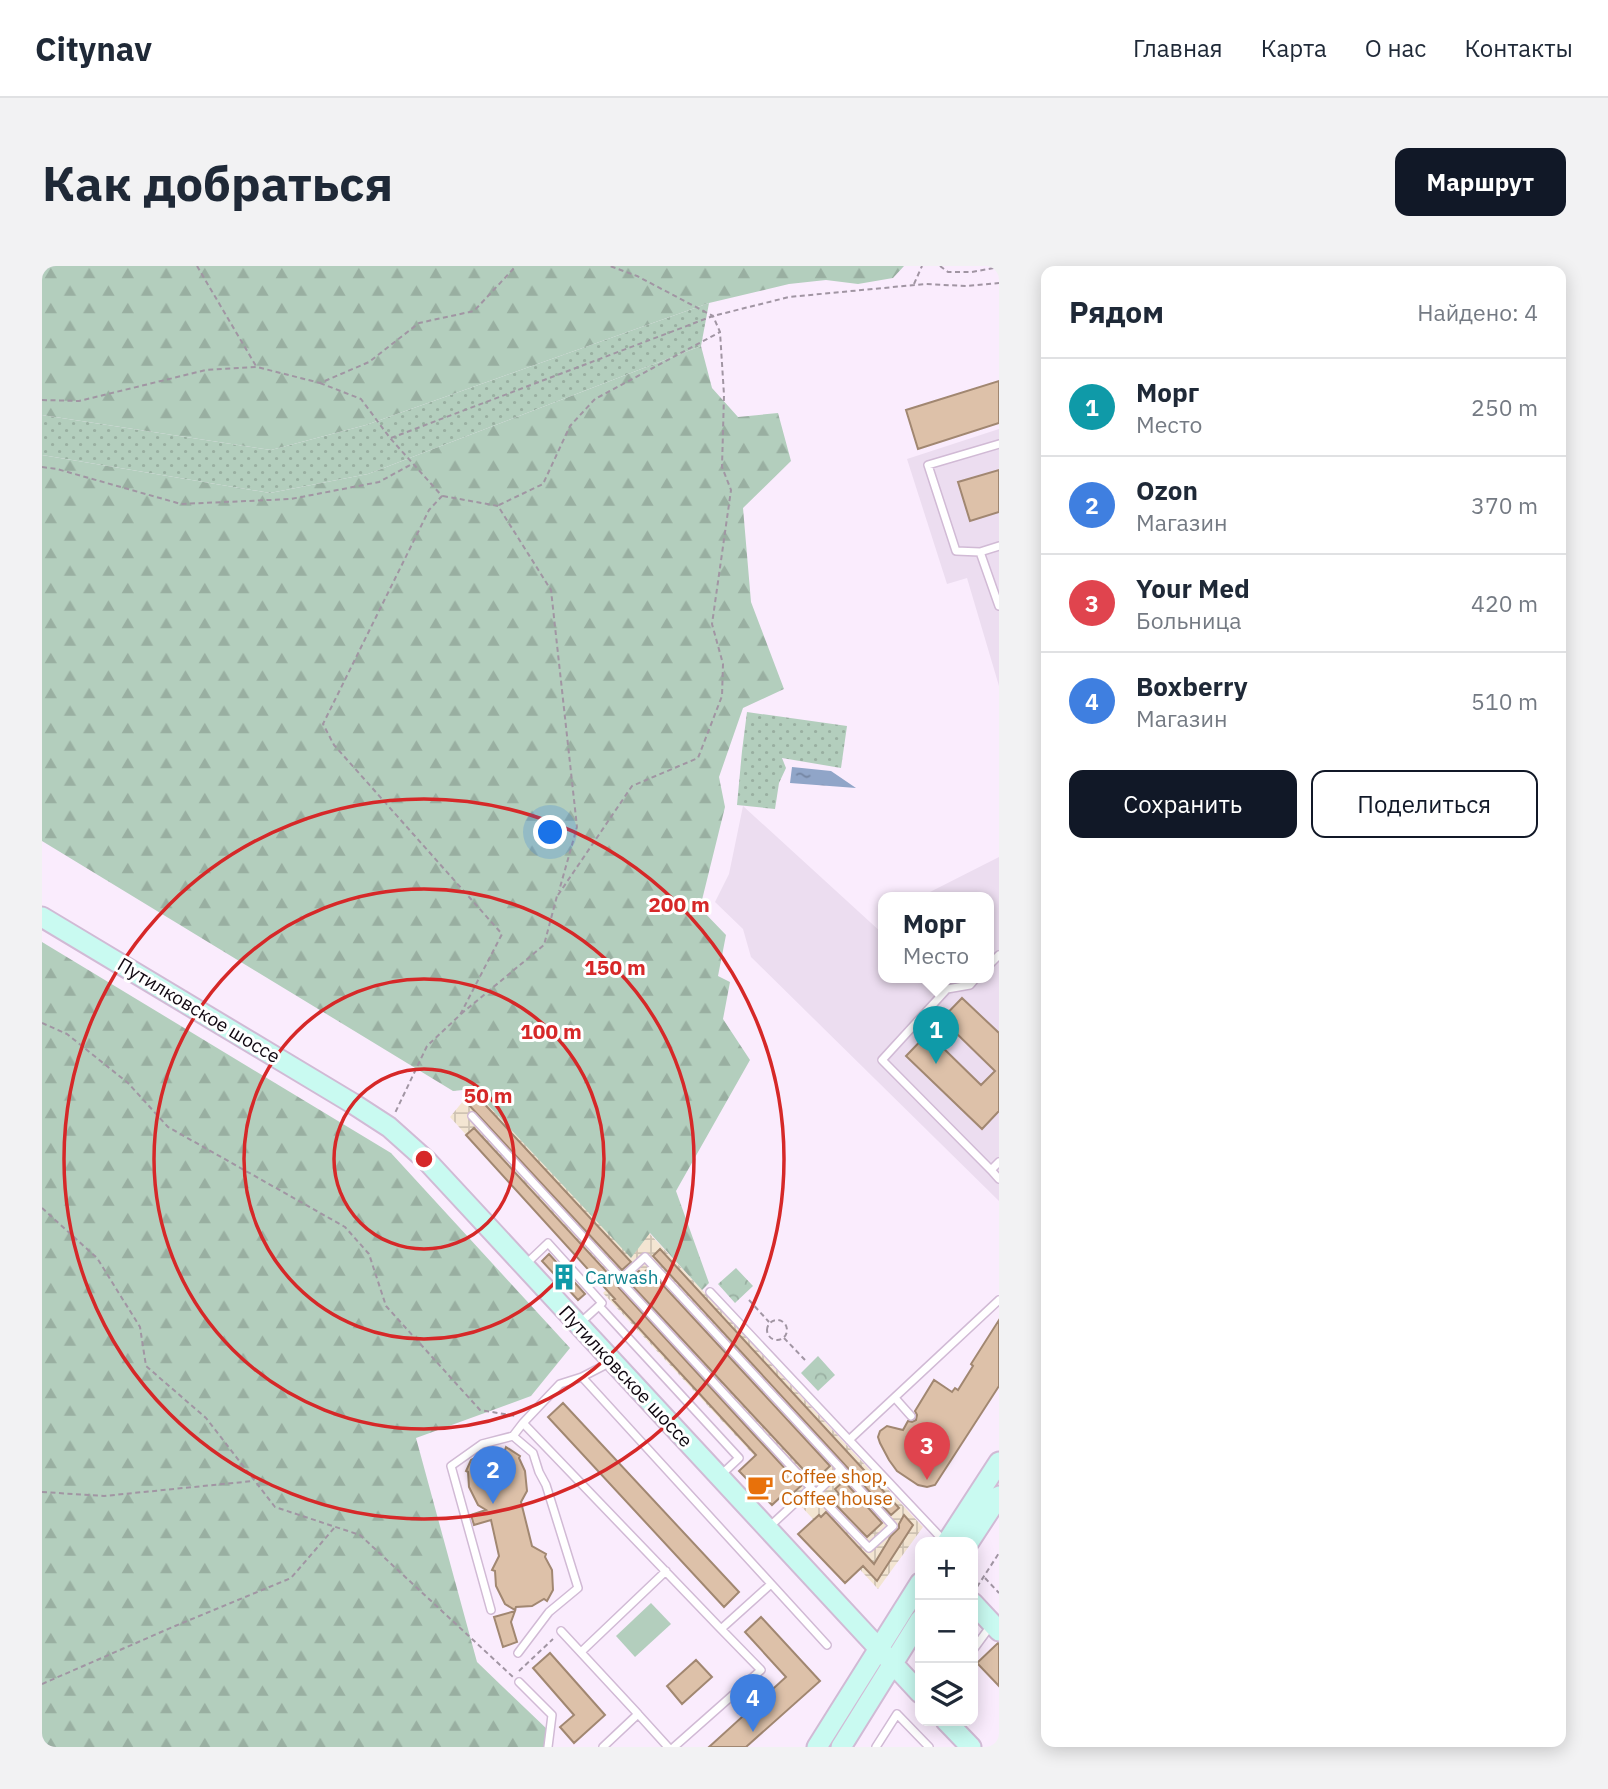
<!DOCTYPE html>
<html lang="ru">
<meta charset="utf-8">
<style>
:root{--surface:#fff;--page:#f2f2f3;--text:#1f2937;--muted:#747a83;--line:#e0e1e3;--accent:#111827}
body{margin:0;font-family:"IBM Plex Sans",sans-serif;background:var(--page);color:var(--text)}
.controls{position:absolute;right:21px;bottom:21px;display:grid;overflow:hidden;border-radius:14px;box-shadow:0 4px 18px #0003}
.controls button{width:63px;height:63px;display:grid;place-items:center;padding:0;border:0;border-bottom:2px solid var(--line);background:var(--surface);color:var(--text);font:35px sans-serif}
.you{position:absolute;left:509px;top:567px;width:24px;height:24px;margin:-18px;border:5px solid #fff;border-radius:50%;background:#1a73e8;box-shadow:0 0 0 10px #1a73e833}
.badge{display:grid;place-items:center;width:46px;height:46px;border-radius:50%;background:var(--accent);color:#fff;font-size:23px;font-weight:700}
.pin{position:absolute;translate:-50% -58px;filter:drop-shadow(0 2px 4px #0008)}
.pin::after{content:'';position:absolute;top:37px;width:24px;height:21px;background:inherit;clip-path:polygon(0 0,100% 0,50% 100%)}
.popup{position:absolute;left:836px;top:626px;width:116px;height:91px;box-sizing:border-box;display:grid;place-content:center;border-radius:14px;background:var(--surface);filter:drop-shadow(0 2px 5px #0005);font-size:23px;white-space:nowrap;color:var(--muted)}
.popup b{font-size:26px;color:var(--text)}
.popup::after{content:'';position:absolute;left:50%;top:100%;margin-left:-14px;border:14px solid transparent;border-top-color:var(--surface)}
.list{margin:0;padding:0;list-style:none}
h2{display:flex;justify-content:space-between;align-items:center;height:91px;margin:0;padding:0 28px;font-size:30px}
h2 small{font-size:23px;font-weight:400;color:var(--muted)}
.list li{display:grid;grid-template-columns:46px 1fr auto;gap:21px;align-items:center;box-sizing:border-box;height:98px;padding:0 28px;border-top:2px solid var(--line)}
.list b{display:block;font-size:26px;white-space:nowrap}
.list p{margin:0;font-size:23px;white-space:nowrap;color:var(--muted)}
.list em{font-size:23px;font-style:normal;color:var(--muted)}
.actions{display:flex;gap:14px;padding:21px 28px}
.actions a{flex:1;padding:16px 0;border:2px solid var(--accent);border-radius:14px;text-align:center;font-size:24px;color:var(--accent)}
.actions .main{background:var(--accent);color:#fff}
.icon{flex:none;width:38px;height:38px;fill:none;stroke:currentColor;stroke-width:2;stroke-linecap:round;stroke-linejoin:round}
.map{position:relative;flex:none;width:957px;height:1481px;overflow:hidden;border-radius:14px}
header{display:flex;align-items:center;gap:42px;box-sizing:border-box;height:98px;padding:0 35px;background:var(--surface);border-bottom:2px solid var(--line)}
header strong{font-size:33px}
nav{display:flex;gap:38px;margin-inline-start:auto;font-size:24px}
.intro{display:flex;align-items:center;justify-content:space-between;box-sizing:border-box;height:168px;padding:0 42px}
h1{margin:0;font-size:49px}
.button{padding:18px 32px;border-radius:14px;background:var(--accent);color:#fff;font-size:24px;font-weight:700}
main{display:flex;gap:42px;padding:0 42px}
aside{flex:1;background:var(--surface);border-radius:14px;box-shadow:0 4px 18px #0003}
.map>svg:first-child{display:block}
</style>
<header>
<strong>Citynav</strong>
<nav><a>Главная</a><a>Карта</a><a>О нас</a><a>Контакты</a></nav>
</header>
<div class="intro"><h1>Как добраться</h1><a class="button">Маршрут</a></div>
<main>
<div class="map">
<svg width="957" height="1481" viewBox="0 0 957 1481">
<defs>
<pattern id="industrial-grid" width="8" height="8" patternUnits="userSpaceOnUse" patternTransform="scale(1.75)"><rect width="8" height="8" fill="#f3e5d2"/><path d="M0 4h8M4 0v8" fill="none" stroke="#cfc3b3"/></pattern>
<pattern id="grass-dots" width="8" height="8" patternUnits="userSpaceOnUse" patternTransform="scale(1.75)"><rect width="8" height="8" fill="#b3cebd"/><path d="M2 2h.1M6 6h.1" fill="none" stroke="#99afa1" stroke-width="1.8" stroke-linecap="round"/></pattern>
<pattern id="forest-firs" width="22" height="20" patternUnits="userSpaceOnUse" patternTransform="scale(1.75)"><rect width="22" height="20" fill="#b3cebd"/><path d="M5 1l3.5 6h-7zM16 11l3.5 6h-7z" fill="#99afa1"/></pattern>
<pattern id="park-crowns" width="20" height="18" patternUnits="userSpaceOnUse" patternTransform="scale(1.75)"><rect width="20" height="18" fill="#b3cebd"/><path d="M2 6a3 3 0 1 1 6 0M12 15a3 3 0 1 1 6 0" fill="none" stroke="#99afa1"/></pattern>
<pattern id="water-ripples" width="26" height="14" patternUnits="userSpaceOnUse" patternTransform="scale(1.75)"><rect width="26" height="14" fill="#90a5c8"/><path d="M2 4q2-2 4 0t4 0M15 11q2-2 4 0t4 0" fill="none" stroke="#7484a1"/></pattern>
</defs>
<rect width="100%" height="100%" fill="#faecfd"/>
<path fill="url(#industrial-grid)" d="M431 823 589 991 607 967 881 1261 836 1323 561 1027 564 1024 408 851Z"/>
<path fill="#ecddf0" d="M957 163V420L925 312 905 318 865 193Z
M701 540 840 667 841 666 842 712H946V632H881L886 627 957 591V935L709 691 701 663 673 636 687 608Z"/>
<path fill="url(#grass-dots)" d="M667 37 659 80 326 208 228 227 0 189V149L229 184 324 159Z
M705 446 805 460 799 502 740 492 744 502 737 517 733 543 695 539 700 485Z"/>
<path fill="url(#forest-firs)" d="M0 0H862L851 12 816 18 784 14 747 18 667 37 324 159 229 184 0 149Z
M659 80 670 122 696 151 736 147 749 195 701 242 709 336 742 423 701 442 677 511 683 541 658 642 684 669 676 710 688 716 681 753 708 794 634 925 667 1017 660 1024 608 967 589 992 431 823 411 825 0 575V189L228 227 326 208Z
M0 676 349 887 528 1082 489 1130 374 1172 435 1396 507 1465 502 1481H0Z"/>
<path fill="url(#park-crowns)" d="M694 1002 711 1020 693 1037 676 1018Z
M776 1090 793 1109 776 1125 759 1107Z"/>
<path fill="#b3cebd" d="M609 1337 629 1358 593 1391 574 1370Z"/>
<path fill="url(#water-ripples)" d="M750 501 789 505 814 522 748 517Z"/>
<path fill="#ddc1a9" stroke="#a18771" stroke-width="2" fill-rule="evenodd" d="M957 115V157L876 183 864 144Z
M957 204V246L928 255 916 216Z
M920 732 957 767V845L940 863 864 790ZM911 764 953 805 939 819 897 778Z
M435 830 589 996 580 1004 426 838Z
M432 862 572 1014 577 1022 759 1220 750 1228 746 1224 730 1239 697 1205 714 1189 571 1034 573 1033 424 869Z
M618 983 857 1242 849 1249 611 990Z
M507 988 543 1028 536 1034 500 995Z
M606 1003 788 1200 772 1215 586 1015 597 1005 600 1008Z
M957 1054V1120L893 1219 885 1221 876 1219 855 1205 847 1194 838 1177 836 1171 838 1165 845 1160 861 1164 866 1155 870 1156 874 1154 875 1149 873 1145 892 1114 910 1126 913 1122 916 1124 931 1100 929 1098Z
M521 1137 697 1326 682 1341 506 1151Z
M464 1181 478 1190 477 1192 483 1205 485 1225 479 1236 490 1280 504 1288 503 1291 510 1304 511 1324 505 1335 502 1333 490 1340 474 1341 473 1344 463 1338 454 1320 453 1305 450 1304 457 1290 449 1254 432 1259 429 1249 444 1244 436 1239 427 1221 426 1206 424 1205 429 1194 447 1185 463 1184Z
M802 1215 840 1257 825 1271 793 1238 794 1236 791 1233 797 1228 793 1223Z
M784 1246 832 1298 849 1270 857 1262V1258L862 1249 871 1259 835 1315 821 1300 803 1317 756 1268 777 1249 779 1251Z
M473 1345 469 1356 475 1376 461 1381 452 1351Z
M719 1351 778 1415 704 1481H667L744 1411 703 1366Z
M956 1377H957V1420L935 1397Z
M508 1387 563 1449 532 1477 518 1461 532 1449 491 1402Z
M654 1394 670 1411 640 1438 625 1420Z"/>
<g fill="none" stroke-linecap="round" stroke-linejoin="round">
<g stroke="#d1bad5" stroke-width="10">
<path id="lane" d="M957 280 938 286 957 340
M938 286 914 285 886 199 957 178
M946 700 957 689
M934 712 928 719 905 723 840 794 949 904 957 896
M430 850 577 1010 581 1018 769 1222 726 1262
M949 904 957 913
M484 998 506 977 560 1037 537 1058
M579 1013 603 991 799 1203 774 1227 769 1222
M668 1026 903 1276
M557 1040 697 1192 680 1208
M569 1096 540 1111 518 1118 481 1157 679 1363
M540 1111 785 1379
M853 1132 869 1150
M807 1174 957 1034
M774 1227 827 1282 851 1260 799 1203
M449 1344 409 1200 440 1178 471 1170
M519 1365 596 1448 561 1481
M931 1384 950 1358
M539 1386 624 1305
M476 1387 507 1346 536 1322 504 1219 497 1206 491 1187 471 1170 481 1157
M477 1416 510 1449 506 1481
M596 1448 626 1481
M632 1481 719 1404 679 1363 729 1318
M834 1481 855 1448 887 1481"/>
</g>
<g stroke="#d1bad5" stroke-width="23">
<path id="secondary" d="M0 651 310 837 347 861 385 895 878 1427
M905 1276 957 1196
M927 1276 957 1230
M931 1337 957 1365
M904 1455 929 1481
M775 1481 878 1317
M799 1481 878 1354"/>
</g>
<path stroke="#a195a3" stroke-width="2" stroke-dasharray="5 3.5" stroke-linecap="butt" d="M155 0 214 100
M898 0 906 6H930L957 1
M872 18 880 0
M278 117 319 133 348 172 400 230 387 244 281 458 292 479 460 668 418 749 385 780 353 847
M0 134 37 135 164 104 215 101 278 117 327 96 377 57 432 45 474 0
M349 172 671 50 747 31 883 18 925 20 957 17
M0 201 15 203 139 238 249 233 337 216 370 198
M401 230 456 240 509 324 535 561 517 625
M457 239 501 218 528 160 553 133 678 66
M516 629 590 520 656 492 680 430 681 398 670 358 689 224 680 201 682 129 678 66 671 50 595 10 568 0
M419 748 502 679 515 630
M0 757 25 768 86 817 126 861 303 961 327 988 344 1040 438 1144 474 1150
M0 942 55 992 98 1061 104 1100 164 1152 233 1241 318 1269 471 1411
M707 1034 727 1056
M725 1064a10 10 0 1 1 20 0a10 10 0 1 1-20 0Z
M742 1072 763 1094
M0 1226 62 1230 211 1215
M943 1312 957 1327
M935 1321 957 1287
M477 1405 511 1373
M0 1418 133 1360 249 1312 293 1261"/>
<use href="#lane" stroke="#fff" stroke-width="7"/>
<use href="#secondary" stroke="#c9faf1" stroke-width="19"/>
</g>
<g fill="none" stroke="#d62828" stroke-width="3.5">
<circle cx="382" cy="893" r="90"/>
<circle cx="382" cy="893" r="180"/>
<circle cx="382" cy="893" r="270"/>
<circle cx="382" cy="893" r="360"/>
</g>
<defs>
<g id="building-bare" transform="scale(2.1)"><path d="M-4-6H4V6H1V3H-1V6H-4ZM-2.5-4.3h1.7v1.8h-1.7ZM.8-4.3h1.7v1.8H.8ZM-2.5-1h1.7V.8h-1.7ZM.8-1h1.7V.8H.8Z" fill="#0f9aa8" stroke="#fff" stroke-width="2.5" paint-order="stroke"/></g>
<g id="cafe-bare" transform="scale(2.1)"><path d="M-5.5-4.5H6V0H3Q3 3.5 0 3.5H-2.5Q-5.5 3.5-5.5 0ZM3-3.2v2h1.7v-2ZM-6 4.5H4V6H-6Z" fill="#e8710a" stroke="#fff" stroke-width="2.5" paint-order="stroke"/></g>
</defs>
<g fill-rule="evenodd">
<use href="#building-bare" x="522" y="1011"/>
<use href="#cafe-bare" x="718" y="1221"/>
</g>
<g text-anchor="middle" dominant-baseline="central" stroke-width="6" stroke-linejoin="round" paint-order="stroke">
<g font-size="19" fill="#100811" stroke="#fff">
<text transform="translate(157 744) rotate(31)">Путилковское шоссе</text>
<text transform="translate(584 1110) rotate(47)">Путилковское шоссе</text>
</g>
<g font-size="19" fill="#0d838f" stroke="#fff" text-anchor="start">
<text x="543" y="1011">Carwash</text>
</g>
<g font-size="19" fill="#c56008" stroke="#fff" text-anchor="start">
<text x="739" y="1210">Coffee shop,<tspan x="739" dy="22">Coffee house</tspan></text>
</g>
</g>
<circle cx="382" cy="893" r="10" fill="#d62828" stroke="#fff" stroke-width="3.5"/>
<g font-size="21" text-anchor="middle" font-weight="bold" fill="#d62828" stroke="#fff" stroke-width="6" stroke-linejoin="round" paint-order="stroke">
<text x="637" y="646">200 m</text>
<text x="573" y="709">150 m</text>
<text x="509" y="773">100 m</text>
<text x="446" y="837">50 m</text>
</g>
</svg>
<div class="controls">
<button>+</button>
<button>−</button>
<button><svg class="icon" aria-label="layers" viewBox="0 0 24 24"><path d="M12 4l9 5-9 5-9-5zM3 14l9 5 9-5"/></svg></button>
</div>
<div class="you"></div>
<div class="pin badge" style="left:894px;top:798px;background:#0f9aa8">1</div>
<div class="popup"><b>Морг</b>Место</div>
<div class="pin badge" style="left:451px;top:1238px;background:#3f7fe0">2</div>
<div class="pin badge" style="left:885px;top:1214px;background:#e0444e">3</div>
<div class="pin badge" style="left:711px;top:1466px;background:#3f7fe0">4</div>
</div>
<aside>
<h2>Рядом<small>Найдено: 4</small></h2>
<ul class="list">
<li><span class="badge" style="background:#0f9aa8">1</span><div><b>Морг</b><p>Место</p></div><em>250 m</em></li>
<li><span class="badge" style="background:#3f7fe0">2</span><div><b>Ozon</b><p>Магазин</p></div><em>370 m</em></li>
<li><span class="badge" style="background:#e0444e">3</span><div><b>Your Med</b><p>Больница</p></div><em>420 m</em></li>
<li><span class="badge" style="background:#3f7fe0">4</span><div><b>Boxberry</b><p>Магазин</p></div><em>510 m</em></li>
</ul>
<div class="actions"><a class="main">Сохранить</a><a>Поделиться</a></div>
</aside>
</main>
